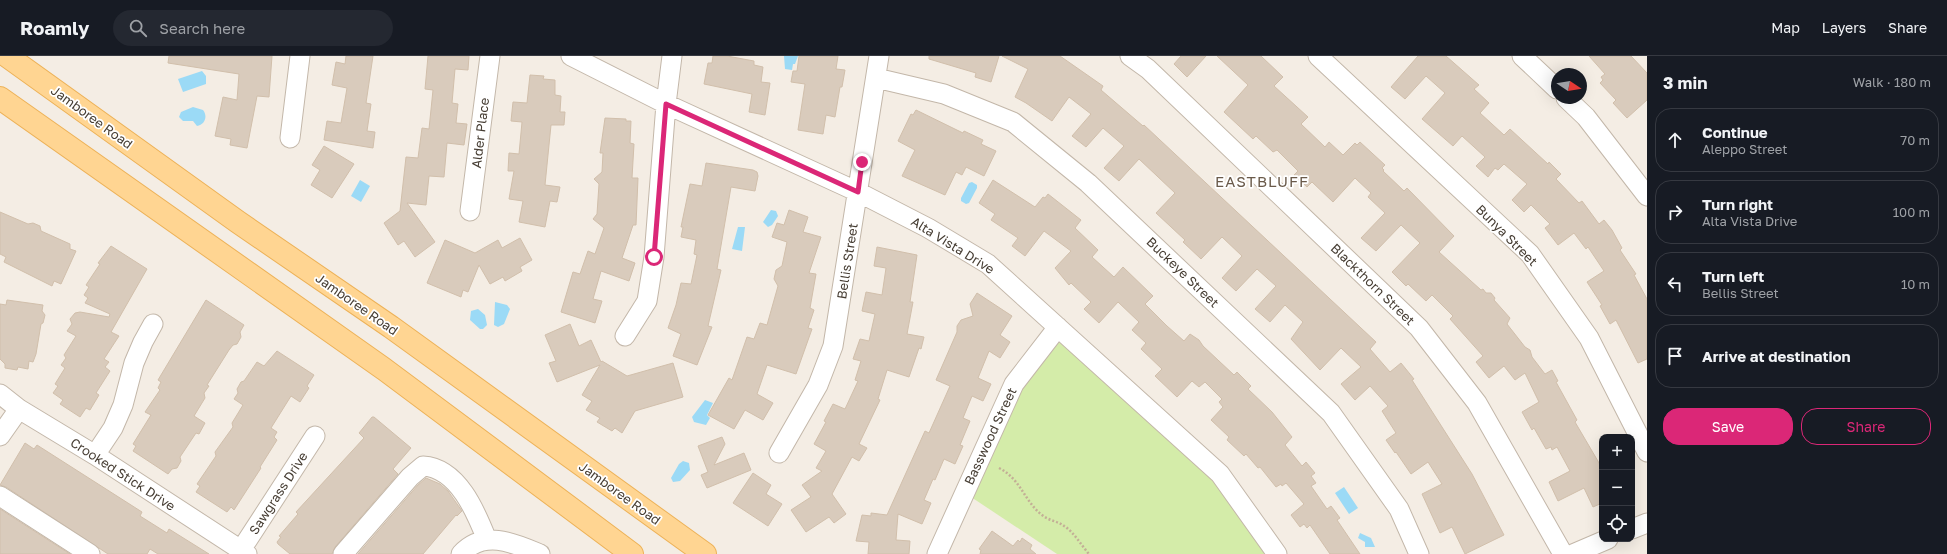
<!DOCTYPE html>
<meta charset="utf-8">
<style>
:root{--surface:#171b24;--page:#242831;--text:#f1f3f6;--muted:#9ea1a6;--line:#363941;--accent:#db2777}
body{margin:0;font-family:"Golos Text",sans-serif;background:var(--page);color:var(--text)}
.controls{position:absolute;right:12px;bottom:12px;display:grid;overflow:hidden;border-radius:8px;box-shadow:0 4px 16px #0002}
.controls button{width:36px;height:36px;display:grid;place-items:center;padding:0;border:0;border-bottom:1px solid var(--line);background:var(--surface);color:var(--text);font:20px sans-serif}
.compass{position:absolute;left:1551px;top:12px;width:36px;height:36px;border-radius:50%;background:var(--surface);box-shadow:0 4px 16px #0002;rotate:102deg}
.stop{position:absolute;width:12px;height:12px;margin:-9px;border:3px solid #db2777;border-radius:50%;background:#fff}
.stop.end{background:#db2777;border-color:#fff;box-shadow:0 1px 4px #0008}
.list{margin:0;padding:0;list-style:none}
h2{display:flex;justify-content:space-between;align-items:center;height:52px;margin:0;padding:0 16px;font-size:17px}
h2 small{font-size:13px;font-weight:400;color:var(--muted)}
.list li{display:grid;grid-template-columns:26px 1fr auto;gap:12px;align-items:center;box-sizing:border-box;height:64px;margin:0 8px 8px;padding:0 8px;border:1px solid var(--line);border-radius:16px}
.list b{display:block;font-size:15px;white-space:nowrap}
.list p{margin:0;font-size:13px;white-space:nowrap;color:var(--muted)}
.list em{font-size:13px;font-style:normal;color:var(--muted)}
.actions{display:flex;gap:8px;padding:12px 16px}
.actions a{flex:1;padding:9px 0;border:1px solid var(--accent);border-radius:16px;text-align:center;font-size:14px;color:var(--accent)}
.actions .main{background:var(--accent);color:#fff}
.icon{flex:none;width:22px;height:22px;fill:none;stroke:currentColor;stroke-width:2;stroke-linecap:round;stroke-linejoin:round}
.map{position:relative;flex:none;width:1647px;height:498px;overflow:hidden}
header{display:flex;align-items:center;gap:24px;box-sizing:border-box;height:56px;padding:0 20px;background:var(--surface);border-bottom:1px solid var(--line)}
header strong{font-size:19px}
nav{display:flex;gap:22px;margin-inline-start:auto;font-size:14px}
.search{width:280px;height:36px;background:var(--page);display:flex;align-items:center;gap:10px;box-sizing:border-box;padding:0 14px;border-radius:22px;color:var(--muted);font-size:15px}
main{display:flex}
aside{flex:1;background:var(--surface)}
.map>svg:first-child{display:block}
</style>
<header>
<strong>Roamly</strong>
<div class="search"><svg class="icon" aria-label="search" viewBox="0 0 24 24"><circle cx="10" cy="10" r="6"/><path d="M15 15l6 6"/></svg>Search here</div>
<nav><a>Map</a><a>Layers</a><a>Share</a></nav>
</header>
<main>
<div class="map">
<svg width="1647" height="498" viewBox="0 0 1647 498">
<rect width="100%" height="100%" fill="#f4ede4"/>
<path fill="#d4eca9" d="M1060 285 1212 419 1269 498H1057L971 441 1020 331Z"/>
<path fill="#9bdaf6" d="M784 0H798L795 8H793L792 14 785 13Z
M202 15 206 20V28L183 36 178 23Z
M193 51 203 54C208 60 205 69 197 70L193 65H183L179 61 181 56Z
M360 124 370 130 361 146 351 140Z
M972 126 977 129V132L969 147 966 148 961 145V142L969 127Z
M771 154 776 155 778 160 772 169 768 171 763 166Z
M738 171H745L742 195 732 193Z
M495 246 507 249 510 253 504 268 498 271 494 269Z
M478 253 485 259 487 269 483 273H480L470 264 471 255Z
M705 344 713 347 707 359 710 362 706 369 694 366 692 361Z
M683 405 689 407 690 414 680 425 673 426 671 422 679 408Z
M1344 431 1358 452 1349 458 1335 437Z
M1360 477 1371 482 1375 491H1365V486L1358 482Z"/>
<path fill="#d9cbbc" stroke="#d1bfab" d="M169 0H272L269 41 257 40 247 92 230 89 231 83 215 80 223 41 237 44 239 18 168 7Z
M346 0H373L366 47 371 48 367 75 375 76 373 92 324 84 327 65 341 67 347 32 332 29 336 6 345 8Z
M428 0H469L468 14 455 13 452 47 458 48 456 67 467 68 464 89 447 87 444 121 429 120 426 149 407 147 435 186 415 201 404 185 398 189 384 167 400 155 406 101 418 102 422 72 429 73 433 34 425 33Z
M713 0H727L754 5V9L763 11 761 26 770 27 765 59 749 56 752 38 704 28 708 7H712Z
M799 0H838L836 13 845 14 842 31H840L835 61 826 59 823 78 798 74 805 28 791 26 793 15H797Z
M929 0H999L991 26 975 21 976 17 929 3Z
M1002 0H1060L1103 30 1101 34 1143 70 1144 69 1376 286 1370 293 1390 316 1401 307 1414 323 1412 324 1472 418 1504 479 1465 498 1452 471 1440 477 1422 438 1442 428 1428 406 1411 418 1396 396 1395 397 1386 384 1396 377 1382 355 1388 350 1370 330 1355 344 1341 328 1361 311 1341 292 1320 314 1291 283 1303 266 1285 249 1270 266 1255 253 1276 230 1257 213 1236 235 1222 222 1242 200 1222 181 1201 203 1183 186 1185 184 1156 157 1175 137 1139 103 1119 125 1104 112 1124 90 1103 72 1086 91 1072 80 1091 58 1069 41 1052 65 1026 47 1015 41 1028 13Z
M1181 0H1206L1187 21 1174 8Z
M1217 0H1261L1283 21 1274 30 1308 61 1301 68 1325 91 1329 86 1343 99 1355 87 1357 89 1360 86 1385 109 1382 112 1384 114 1383 115 1404 135 1407 132 1454 180 1439 196 1481 234 1483 233 1486 237H1491L1495 242 1494 244 1510 262 1507 268 1525 291 1530 294 1532 301 1545 318 1552 314 1558 325 1556 326 1577 364 1575 366 1602 412V447L1593 451 1584 432 1558 445 1549 426 1570 415 1557 391 1552 394 1551 391 1546 393 1534 372 1532 374 1522 356 1539 346 1525 317 1515 324 1504 310 1489 322 1476 306 1483 300 1450 263 1453 260 1432 239 1426 245 1408 228 1406 230 1392 216 1420 187 1401 169 1376 195 1361 182 1385 157 1368 141 1371 137 1355 122 1333 146 1312 126 1307 131 1294 119 1298 115 1277 94 1273 96 1256 80 1253 83 1224 56 1248 29Z
M1418 0H1446L1479 29 1474 33 1489 47 1480 57 1504 79 1510 73 1548 108 1549 106 1561 118 1556 123 1579 147 1582 145 1599 168 1604 164 1612 174 1622 192 1620 194 1636 218 1634 219 1647 243V303L1638 307 1616 264 1610 268 1600 250 1602 249 1587 226 1604 215 1588 191 1586 193 1574 177 1558 189 1545 172 1550 168 1531 149 1524 156 1512 144 1527 128 1504 108 1498 114 1495 112 1488 121 1476 110 1485 101 1462 80 1453 90 1422 63 1445 37 1426 20 1405 43 1391 31Z
M1589 0H1631L1647 17V44L1627 62 1613 47 1616 44 1600 27 1603 24 1601 21 1605 18Z
M530 19 544 20 543 23 555 24V39L561 40 560 56H565L564 69H551L545 129 560 131 557 146 550 145 545 171 519 166 523 145 509 143 514 115H508L509 97 519 98 522 66 511 65 513 46 527 47Z
M916 54 963 77 964 75 983 84 981 88 996 95 984 120 966 111 962 119 956 116 945 139 902 120 915 94 898 85 911 58 913 59Z
M605 62 626 63V65H631L630 87 634 88 632 122H638L636 169H633L622 202 635 207 629 225 601 215 593 243 602 245 595 267 561 256 573 216 580 218 588 195 595 198 604 172 593 163 597 158 599 128 594 123 602 116 603 97H600Z
M324 90 354 108 332 142 311 129 320 114 312 109Z
M706 107 753 114 757 116 758 120 755 135 731 131 717 213 721 214 708 270 712 271 697 309 673 300 681 278 668 272 676 249 681 227 691 228 697 199 694 198 696 184 681 181 683 171H681L690 128 702 130Z
M993 124 1035 151 1043 141 1045 142 1048 138 1081 164 1075 172 1098 194 1092 201 1114 221 1123 211 1153 240 1145 248 1167 270 1184 285 1190 278 1199 284 1203 290 1234 319 1237 316 1251 330 1248 333 1272 356 1292 381 1285 389 1302 410 1306 406 1315 417 1311 420 1316 427 1311 430 1327 453 1331 450 1340 462 1337 464 1360 498H1330L1310 469 1307 472 1304 468 1300 471 1291 459 1304 448 1286 427 1282 430 1281 428 1276 431 1260 411 1258 412 1246 398 1244 400 1227 384 1229 381 1211 364 1223 351 1219 346 1222 343 1205 326 1199 331 1192 325 1177 341 1155 320 1162 313 1141 293 1146 287 1132 274 1139 266 1118 246 1099 267 1084 253 1091 246 1071 227 1069 229 1055 212 1071 195 1044 175 1025 200 1012 190 1018 182 991 164 995 158 979 147Z
M789 154 808 161 803 176 821 181 809 217 816 218 810 252 814 254 808 272 812 273 796 318 767 309 757 338 773 347 763 364 745 354 734 373 708 359 729 322 732 324 747 281 754 283 760 267 767 269 778 230 774 223 776 214 782 210 787 186 772 181 777 167 784 169Z
M0 156 28 168 33 167 40 170 41 175 70 188V193L76 195 61 228 54 225 52 230 4 206 6 201 0 198Z
M520 182 532 204 520 211 522 215 505 225 503 221 490 228 479 209 468 236 463 234 461 241 427 227 445 184 475 197 498 184 502 192Z
M111 190 147 213 111 276 119 280 104 303 109 306 105 311 110 315 96 337 99 339 90 354 86 352 80 361 60 348 63 344 53 337 58 330 55 328 65 312 61 309 66 302 64 299 76 280 67 275 72 268 70 263 75 257 80 256 109 261 110 258 85 247 88 242 84 239 89 231 86 229 100 208 98 207Z
M877 191 917 199 910 246H913L907 278 924 281 921 293 919 292 909 321 887 314 878 343 880 344 859 388 867 392 859 405 852 401 832 438 846 458 834 467 829 461 806 476 791 454 811 441 802 429 822 415 816 412 826 395 814 388 826 366 824 365 833 348 845 353 858 325 855 324 861 305 853 303 860 283 869 285 875 258 862 255 866 236 882 239 886 212 874 210Z
M977 237 1012 260 1000 279 1010 286 1000 302 989 295 978 322 991 328 983 345 972 340 963 362 970 365 960 389 963 390 955 408 944 403 935 424 933 423 924 444 931 447 922 468 898 458 896 484 910 485 909 498H868L869 486 856 485 862 459 871 460V457L887 459 925 375 929 377 950 330 936 324 957 276V270L961 264 973 260 970 248Z
M7 244 43 249 42 255 45 259 43 267 41 268 36 298 33 306 29 305 28 313 18 311 17 314 5 312V308L0 303V248L6 249Z
M206 244 244 269 240 276 241 281 237 288 233 289 229 294 207 329 209 330 204 337 205 342 194 360 205 367 199 378 196 377 180 401 181 405 177 412 172 413 168 418 133 395 136 390 133 388 151 359 145 356 160 334 158 332 161 326 158 324Z
M570 268 579 290 591 284 601 306 602 305 627 320 673 307 683 341 635 355 622 377 615 372 612 375 597 366 600 362 586 354 592 345 582 339 600 309 557 326 549 307 556 305 545 279Z
M277 295 314 319 307 330 309 332 300 346 291 340 271 372 277 376 274 381 277 384 260 411 261 412 234 454 231 451 227 456 196 436 200 430 197 428 216 400 215 396 233 371 232 367 243 349 234 343 238 337 237 333 241 326 244 325 257 306 264 310Z
M372 361H374L411 392 393 413 398 418 335 491 332 498H290L278 488 277 486 281 481 279 480 298 458 296 456 364 382 359 377Z
M722 381 725 388 714 409 744 397 751 414 707 432 701 419 708 416 698 390Z
M25 387 34 393 37 389 142 456 140 460 167 477 169 473 209 498H158L150 493 147 498H108L6 431 0 429Z
M753 417 771 429 766 438 782 448 768 470 733 447Z
M426 422 440 428 448 435 462 455 457 460 456 459 423 498H358L418 429Z
M0 453 70 498H0Z
M992 475 1013 490 1018 484 1020 486 1022 482 1032 489 1030 493 1036 498H980L981 494 979 493Z"/>
<g fill="none" stroke-linecap="round" stroke-linejoin="round">
<g stroke="#c3b7a9" stroke-width="21">
<path id="minor" d="M571 0 666 48 858 136 928 172 988 208 1220 418 1277 498
M1130 0 1148 13 1419 272 1477 347 1563 498
M1318 0 1530 198 1589 282 1647 396
M1522 0 1557 33
M876 22 944 38 1013 66 1088 127 1331 357 1399 453 1419 498
M1566 42 1586 61 1647 140
M290 82 300 0
M470 155 490 0
M625 280 647 245 654 201 666 48 672 0
M0 338 19 353 95 399 247 498
M0 380 19 353
M779 397 818 329 833 290 879 0
M95 399 113 372 123 349 134 307 143 286 153 268
M0 440 90 498
M1632 473 1647 467
M241 494 315 380
M343 498 410 421 423 410C458 412 476 456 487 484
M461 498C484 473 514 487 540 498
M937 498 1014 328 1058 271
M1573 498 1608 483"/>
</g>
<g stroke="#edb258" stroke-width="24">
<path id="major" d="M7 0 238 166 391 271 705 498
M0 42 384 313 632 498"/>
</g>
<path stroke="#c3af96" stroke-width="2.5" stroke-dasharray="2 2" stroke-linecap="butt" d="M999 412C1021 423 1024 445 1042 459 1049 465 1058 465 1064 470 1074 476 1081 489 1089 498"/>
<use href="#minor" stroke="#fff" stroke-width="19"/>
<use href="#major" stroke="#ffd592" stroke-width="22"/>
</g>
<g fill="none" stroke-linecap="round" stroke-linejoin="round">
<path stroke="#db2777" stroke-width="5" d="M654 201 666 48 858 136 862 106"/>
</g>
<g text-anchor="middle" dominant-baseline="central" stroke-width="3.5" stroke-linejoin="round" paint-order="stroke">
<g font-size="13" fill="#463d33" stroke="#fff">
<text transform="translate(92 61) rotate(36)">Jamboree Road</text>
<text transform="translate(480 77) rotate(-83)">Alder Place</text>
<text transform="translate(1507 179) rotate(45)">Bunya Street</text>
<text transform="translate(953 189) rotate(32)">Alta Vista Drive</text>
<text transform="translate(847 205) rotate(-81)">Bellis Street</text>
<text transform="translate(1183 216) rotate(44)">Buckeye Street</text>
<text transform="translate(1373 228) rotate(44)">Blackthorn Street</text>
<text transform="translate(357 248) rotate(35)">Jamboree Road</text>
<text transform="translate(990 380) rotate(-65)">Basswood Street</text>
<text transform="translate(123 418) rotate(33)">Crooked Stick Drive</text>
<text transform="translate(278 437) rotate(-57)">Sawgrass Drive</text>
<text transform="translate(620 437) rotate(36)">Jamboree Road</text>
</g>
<g font-size="15" letter-spacing="1" fill="#6a5a4a" stroke="#fff">
<text x="1262" y="125">EASTBLUFF</text>
</g>
</g>
</svg>
<div class="controls">
<button>+</button>
<button>−</button>
<button><svg class="icon" aria-label="locate" viewBox="0 0 24 24"><circle cx="12" cy="12" r="6"/><path d="M12 2v4M12 18v4M2 12h4M18 12h4"/></svg></button>
</div>
<svg class="compass" viewBox="-18 -18 36 36"><path d="M0-13l5 13h-10z" fill="#e53935"/><path d="M0 13l5-13h-10z" fill="#9ea1a6"/></svg>
<div class="stop" style="left:654px;top:201px"></div>
<div class="stop end" style="left:862px;top:106px"></div>
</div>
<aside>
<h2>3 min<small>Walk · 180 m</small></h2>
<ul class="list">
<li><svg class="icon" aria-label="ahead" viewBox="0 0 24 24"><path d="M12 20V5M6 11l6-6 6 6"/></svg><div><b>Continue</b><p>Aleppo Street</p></div><em>70 m</em></li>
<li><svg class="icon" aria-label="right" viewBox="0 0 24 24"><path d="M7 20v-9h11M14 6l5 5-5 5"/></svg><div><b>Turn right</b><p>Alta Vista Drive</p></div><em>100 m</em></li>
<li><svg class="icon" aria-label="left" viewBox="0 0 24 24"><path d="M17 20v-9H6M10 6l-5 5 5 5"/></svg><div><b>Turn left</b><p>Bellis Street</p></div><em>10 m</em></li>
<li><svg class="icon" aria-label="arrive" viewBox="0 0 24 24"><path d="M6 21V4h12l-3 4 3 4H6"/></svg><div><b>Arrive at destination</b></div></li>
</ul>
<div class="actions"><a class="main">Save</a><a>Share</a></div>
</aside>
</main>
